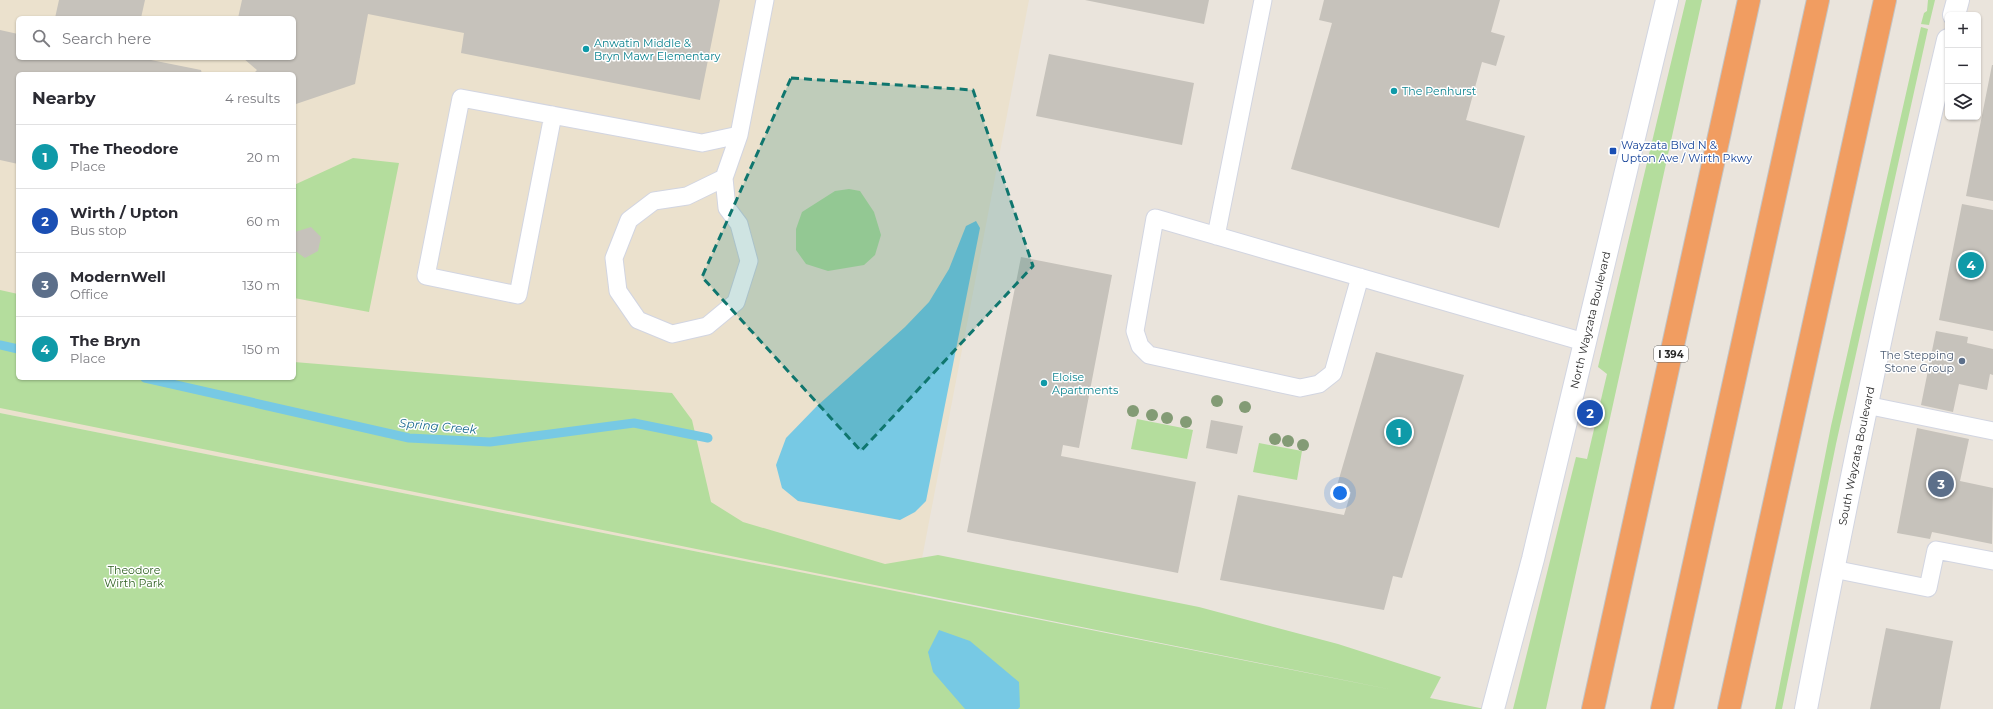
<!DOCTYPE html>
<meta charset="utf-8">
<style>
:root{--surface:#fff;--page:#f7f7f7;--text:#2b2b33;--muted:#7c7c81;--line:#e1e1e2;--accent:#b45309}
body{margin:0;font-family:Montserrat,sans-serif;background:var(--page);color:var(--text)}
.controls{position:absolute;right:12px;top:12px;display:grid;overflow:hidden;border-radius:6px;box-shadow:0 1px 3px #0004}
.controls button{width:36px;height:36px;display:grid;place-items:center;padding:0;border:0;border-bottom:1px solid var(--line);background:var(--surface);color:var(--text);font:20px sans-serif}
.you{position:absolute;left:1340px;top:493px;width:14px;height:14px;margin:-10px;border:3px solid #fff;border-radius:50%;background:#1a73e8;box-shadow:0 0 0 6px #1a73e833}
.badge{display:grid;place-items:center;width:26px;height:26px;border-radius:50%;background:var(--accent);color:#fff;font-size:13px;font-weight:700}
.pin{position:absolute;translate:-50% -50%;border:2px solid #fff;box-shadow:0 1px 4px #0006}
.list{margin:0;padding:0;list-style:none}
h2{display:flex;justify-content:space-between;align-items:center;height:52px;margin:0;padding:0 16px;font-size:17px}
h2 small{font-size:13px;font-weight:400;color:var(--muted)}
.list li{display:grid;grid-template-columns:26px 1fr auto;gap:12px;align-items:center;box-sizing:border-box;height:64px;padding:0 16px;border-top:1px solid var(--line)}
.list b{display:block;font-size:15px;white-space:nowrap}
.list p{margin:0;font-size:13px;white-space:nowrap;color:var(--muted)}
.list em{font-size:13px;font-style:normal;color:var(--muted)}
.icon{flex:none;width:22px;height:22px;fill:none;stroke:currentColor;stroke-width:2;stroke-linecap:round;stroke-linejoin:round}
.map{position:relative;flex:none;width:1993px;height:709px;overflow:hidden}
.search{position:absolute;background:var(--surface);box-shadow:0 1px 3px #0004;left:16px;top:16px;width:280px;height:44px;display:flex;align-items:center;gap:10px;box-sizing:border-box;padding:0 14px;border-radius:6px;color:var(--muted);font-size:15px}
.panel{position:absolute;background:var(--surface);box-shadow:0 1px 3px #0004;left:16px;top:72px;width:280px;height:308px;border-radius:6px}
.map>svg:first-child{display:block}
</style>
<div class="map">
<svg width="1993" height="709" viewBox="0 0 1993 709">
<rect width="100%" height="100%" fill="#eae4dc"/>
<path fill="#ebe1cd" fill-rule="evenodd" d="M0 0H1029L915 595 0 413ZM18 18H294V58H18ZM18 74H294V378H18Z"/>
<path fill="#b4dd9d" d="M1686 0H1702L1546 709H1513L1576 457 1587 459 1607 374 1598 367Z
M1928 0H1935L1929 25 1921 24 1924 13 1927 11Z
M1921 27 1928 29 1836 444 1782 709H1775L1831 426Z
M353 158 399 163 369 312 294 298V185Z
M849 189 860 191 874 212 881 235 875 255 864 265 828 271 806 264 796 250V229L802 212 835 191Z
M0 290 18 294V378H294V362L672 393 692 420 711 502 743 522 885 564 938 555 1199 607 1338 644 1441 677 1430 698 1485 709H0V413L1393 690 0 408Z
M1137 419 1193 430 1187 459 1131 449Z
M1259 443 1302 451 1297 480 1253 472Z"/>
<path fill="#77c9e4" d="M976 221 980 228 926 501 915 512 900 520 798 501 782 488 776 465 786 438 817 406 905 327 929 302 949 269 966 226Z
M939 630 970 641 1019 682 1020 707 1018 709H965L933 672 928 652Z"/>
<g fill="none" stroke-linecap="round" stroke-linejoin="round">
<path stroke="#77c9e4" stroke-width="9" d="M0 345 18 349
M145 378 409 438 490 442 634 423 708 438"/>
</g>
<path fill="#c6c2bb" d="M59 0H145L141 18H55Z
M242 0H720L700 100 461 53 464 33 368 14 355 84 296 104 294 103V74H253L257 70 243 58H294V18H238Z
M1085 0H1209L1204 24Z
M1324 0H1500L1491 32 1505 36 1496 66 1482 62 1466 120 1525 136 1499 228 1291 169 1332 23 1319 20Z
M0 30 18 34V58H141L201 70 202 74H18V164L0 160Z
M1049 54 1194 83 1182 145 1036 116Z
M1992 65H1993V201L1966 196Z
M1962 204 1993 210V331L1939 320Z
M311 227 321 237 318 251 305 258 294 250 295 232Z
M1021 257 1112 275 1079 448 1063 445 1061 456 1196 482 1178 573 967 532Z
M1936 331 1968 337 1967 343 1993 349V375L1990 374 1987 390 1959 384 1953 412 1921 405Z
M1376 352 1464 375 1402 578 1393 576 1384 610 1220 580 1238 495 1344 515 1351 492 1336 489Z
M1211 420 1243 426 1237 454 1206 448Z
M1917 428 1969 439 1960 481 1993 488 1992 544 1932 532 1930 539 1897 533Z
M1886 628 1953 641 1940 709H1870Z"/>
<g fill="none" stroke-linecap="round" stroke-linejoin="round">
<g stroke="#d2d5e1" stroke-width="19">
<path id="service" d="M553 115 518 295 426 276 461 98 702 143 739 135
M724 178 687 196 654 201 629 220 614 258 618 291 638 320 672 334 707 326 736 302 749 261 739 224 727 208 724 178 739 135 765 0
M1216 236 1263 0
M1360 277 1333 373 1319 384 1300 388 1149 355 1140 346 1135 331 1155 218 1584 342
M1866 405 1993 431
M1833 569 1928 588 1936 550 1993 561"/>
</g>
<g stroke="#d2d5e1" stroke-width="24">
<g id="tertiary">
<path d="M1954 15 1958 0"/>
<path id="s1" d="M1493 709 1533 559 1667 0"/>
<path id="s2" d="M1806 709C1849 485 1895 262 1948 40"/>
</g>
</g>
<g stroke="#c3c3c3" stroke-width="24">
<path id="motorway" d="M1593 709 1749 0
M1662 709 1818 0
M1729 709 1885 0"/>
</g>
<use href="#service" stroke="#fff" stroke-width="17"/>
<use href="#tertiary" stroke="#fff" stroke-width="22"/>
<use href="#motorway" stroke="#f19d61" stroke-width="22"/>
</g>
<g fill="#839b75">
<circle cx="1217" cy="401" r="6"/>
<circle cx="1245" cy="407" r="6"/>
<circle cx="1133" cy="411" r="6"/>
<circle cx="1152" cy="415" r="6"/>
<circle cx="1167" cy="418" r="6"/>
<circle cx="1186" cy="422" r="6"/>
<circle cx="1275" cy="439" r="6"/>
<circle cx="1288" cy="441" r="6"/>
<circle cx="1303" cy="445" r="6"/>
</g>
<path fill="#0f766e" fill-opacity="0.2" stroke="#0f766e" stroke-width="3" stroke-dasharray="8 5" stroke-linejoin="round" d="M791 78 973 90 1033 266 861 451 702 277Z"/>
<g fill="#0f9aa8" stroke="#fff" stroke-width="1.5">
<circle cx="586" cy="49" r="4"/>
<circle cx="1394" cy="91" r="4"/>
<circle cx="1044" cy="383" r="4"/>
</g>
<rect fill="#1a4fb4" stroke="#fff" stroke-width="1.5" x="1609" y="147" width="8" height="8" rx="2"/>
<circle fill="#5c6f8a" stroke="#fff" stroke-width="1.5" cx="1962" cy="361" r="4"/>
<g text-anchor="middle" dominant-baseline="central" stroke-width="3" stroke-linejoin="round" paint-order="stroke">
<rect fill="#fff" stroke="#696969" stroke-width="1" x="1654" y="346" width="34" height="16" rx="3"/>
<g font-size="10" font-weight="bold" fill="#292929">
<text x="1671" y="354">I 394</text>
</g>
<g font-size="11" fill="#0d838f" stroke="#fff" text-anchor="start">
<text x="594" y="43">Anwatin Middle &amp;<tspan x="594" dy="13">Bryn Mawr Elementary</tspan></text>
<text x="1402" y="91">The Penhurst</text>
<text x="1052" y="377">Eloise<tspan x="1052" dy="13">Apartments</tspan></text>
</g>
<g font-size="11" fill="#164399" stroke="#fff" text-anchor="start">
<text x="1621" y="145">Wayzata Blvd N &amp;<tspan x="1621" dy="13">Upton Ave / Wirth Pkwy</tspan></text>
</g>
<g font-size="11" fill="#292929" stroke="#fff">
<text stroke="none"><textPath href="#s1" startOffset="401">North Wayzata Boulevard</textPath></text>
<text stroke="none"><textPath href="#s2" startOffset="258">South Wayzata Boulevard</textPath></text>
</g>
<g font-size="11" fill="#4e5e75" stroke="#fff" text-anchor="end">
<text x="1954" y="355">The Stepping<tspan x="1954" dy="13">Stone Group</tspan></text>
</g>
<g font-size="11" fill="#2e6020" stroke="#fff">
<text x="134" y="570">Theodore<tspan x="134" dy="13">Wirth Park</tspan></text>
</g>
<g font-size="12" font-style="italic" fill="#18688f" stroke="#fff">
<text transform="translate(438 426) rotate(5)">Spring Creek</text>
</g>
</g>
</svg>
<div class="controls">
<button>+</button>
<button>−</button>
<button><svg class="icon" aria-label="layers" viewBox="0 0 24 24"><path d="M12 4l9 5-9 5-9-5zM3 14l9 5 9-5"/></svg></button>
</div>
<div class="you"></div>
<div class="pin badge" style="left:1399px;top:432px;background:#0f9aa8">1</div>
<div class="pin badge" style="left:1590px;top:413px;background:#1a4fb4">2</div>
<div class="pin badge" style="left:1941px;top:484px;background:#5c6f8a">3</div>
<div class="pin badge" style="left:1971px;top:265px;background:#0f9aa8">4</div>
<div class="search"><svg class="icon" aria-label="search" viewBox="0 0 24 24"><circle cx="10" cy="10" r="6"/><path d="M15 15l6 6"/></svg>Search here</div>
<section class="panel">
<h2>Nearby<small>4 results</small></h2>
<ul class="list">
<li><span class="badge" style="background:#0f9aa8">1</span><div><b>The Theodore</b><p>Place</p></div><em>20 m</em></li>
<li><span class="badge" style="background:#1a4fb4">2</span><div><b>Wirth / Upton</b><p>Bus stop</p></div><em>60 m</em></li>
<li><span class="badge" style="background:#5c6f8a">3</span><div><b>ModernWell</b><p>Office</p></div><em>130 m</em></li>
<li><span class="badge" style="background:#0f9aa8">4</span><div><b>The Bryn</b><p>Place</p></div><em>150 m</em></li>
</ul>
</section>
</div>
